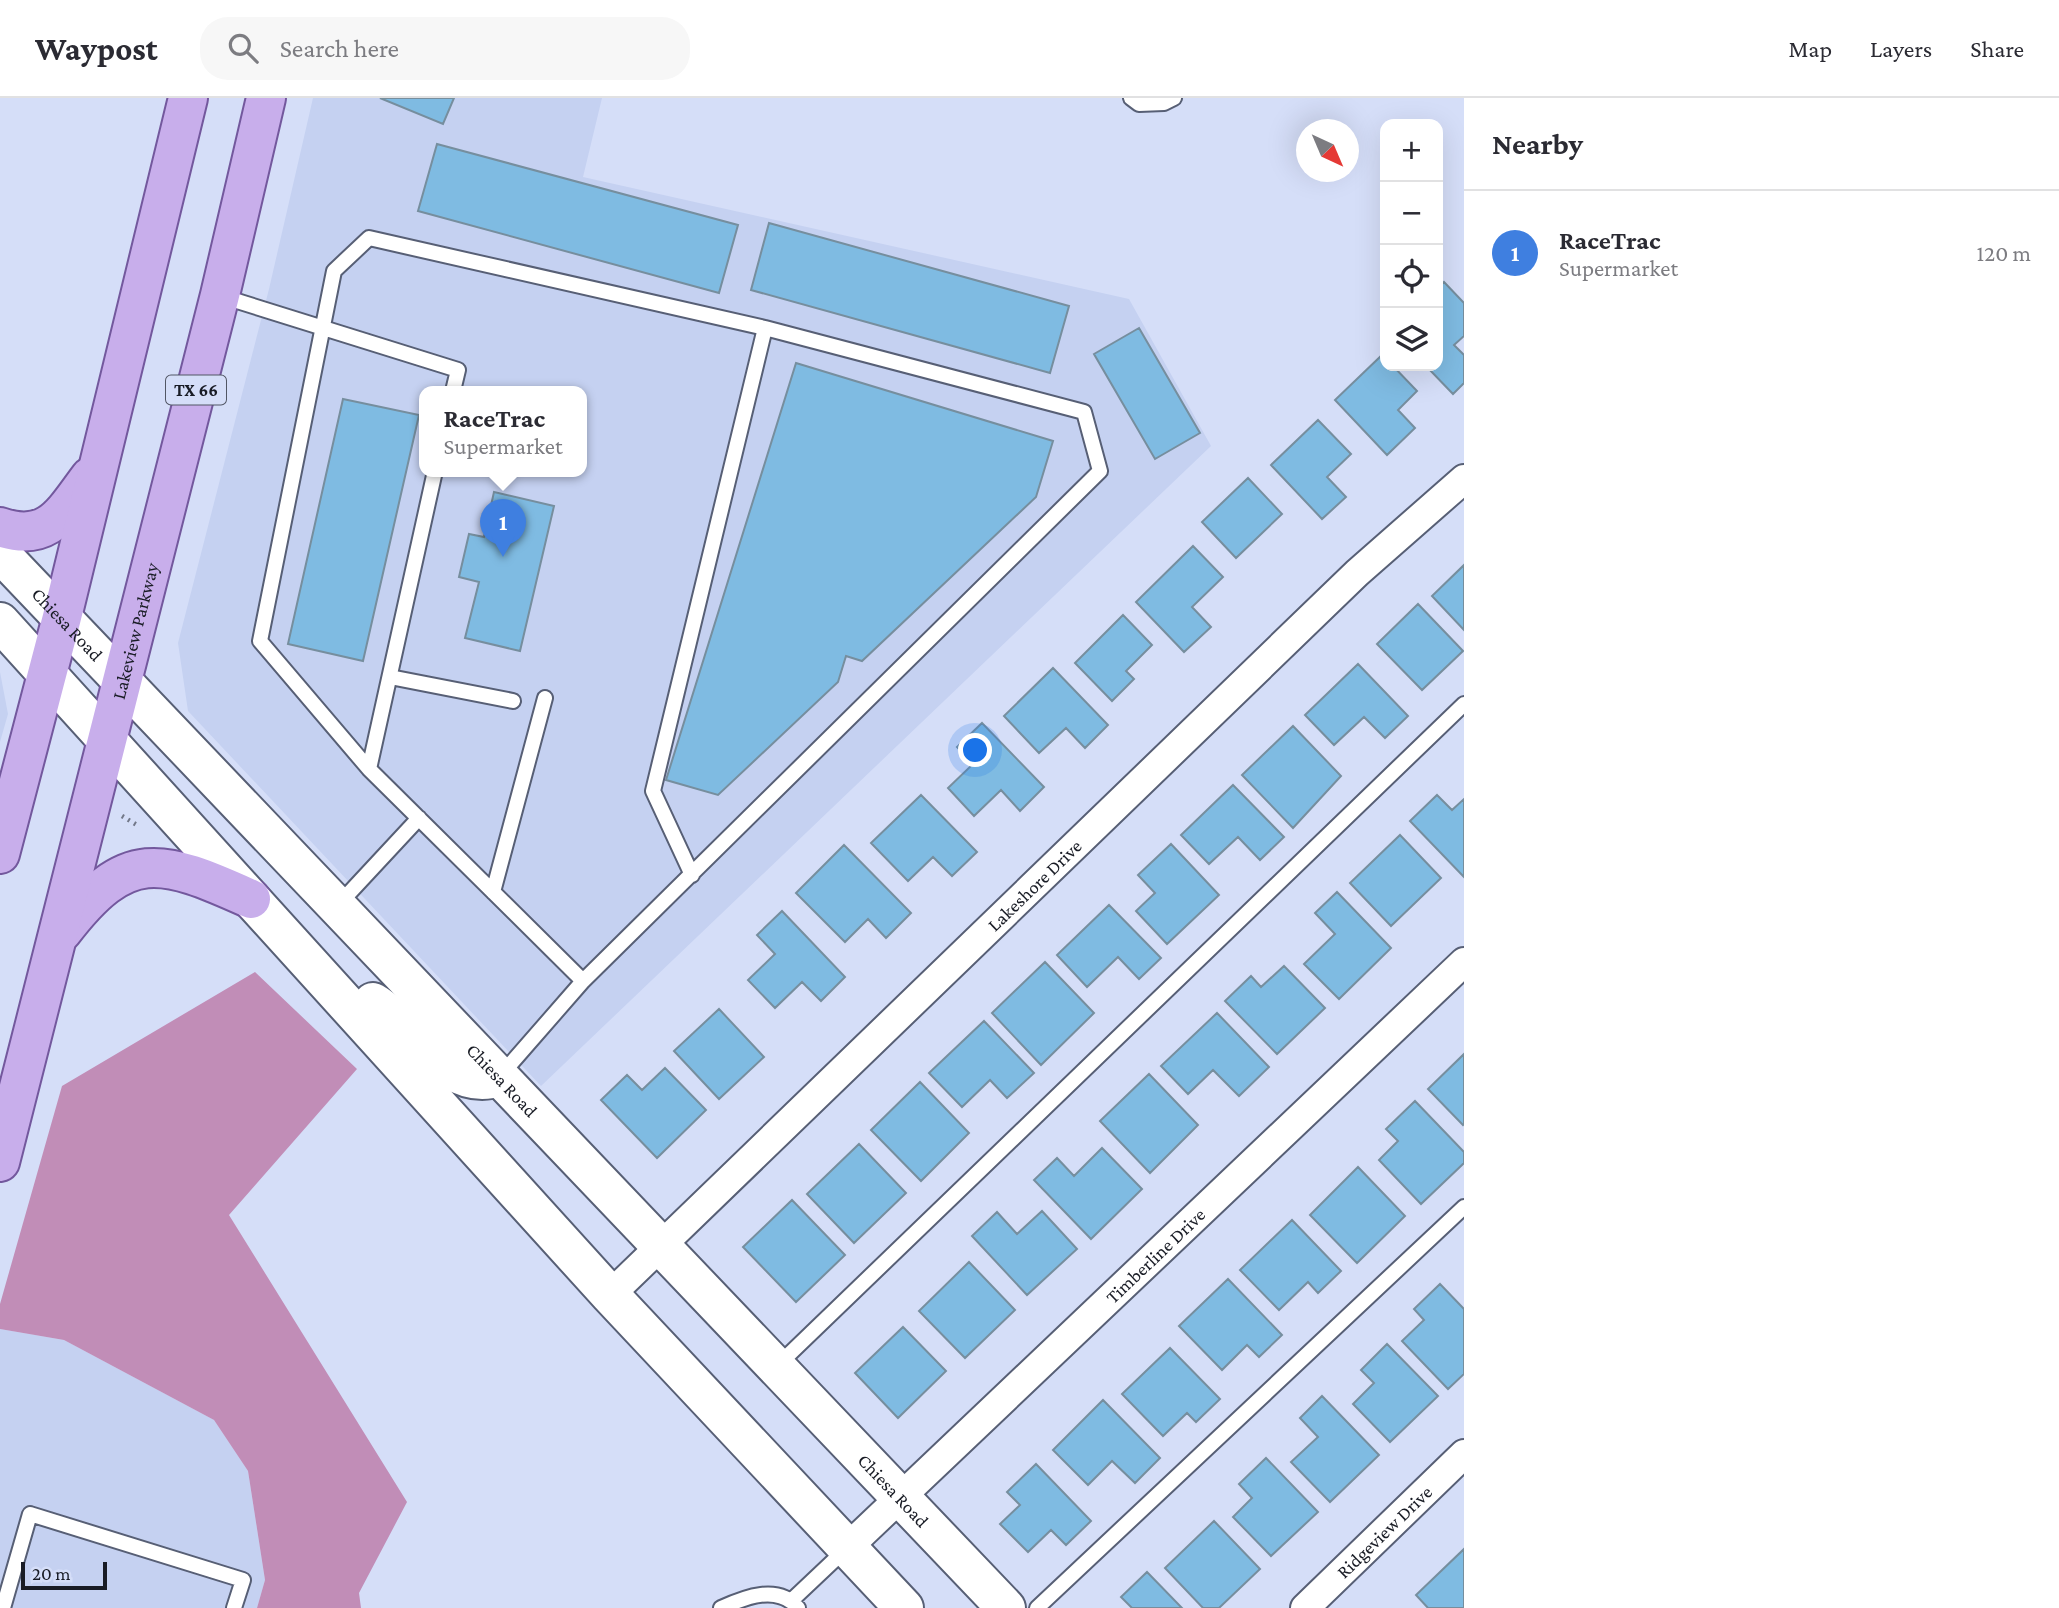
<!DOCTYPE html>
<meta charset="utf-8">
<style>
:root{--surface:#fff;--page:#f7f7f7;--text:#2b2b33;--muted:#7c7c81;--line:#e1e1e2;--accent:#717116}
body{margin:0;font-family:"Crimson Pro",serif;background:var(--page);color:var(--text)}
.controls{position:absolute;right:21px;top:21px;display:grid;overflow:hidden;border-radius:14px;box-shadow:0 7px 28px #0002}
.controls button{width:63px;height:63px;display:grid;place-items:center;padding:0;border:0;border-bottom:2px solid var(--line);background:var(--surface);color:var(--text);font:35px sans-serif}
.compass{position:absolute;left:1296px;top:21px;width:63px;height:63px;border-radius:50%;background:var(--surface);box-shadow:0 7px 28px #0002;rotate:136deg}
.scale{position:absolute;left:21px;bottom:18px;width:86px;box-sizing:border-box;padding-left:7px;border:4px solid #191c25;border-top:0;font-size:19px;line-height:24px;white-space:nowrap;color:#191c25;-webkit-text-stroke:5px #d5def8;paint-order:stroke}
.you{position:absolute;left:976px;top:653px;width:24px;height:24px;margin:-18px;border:5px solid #fff;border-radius:50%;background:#1a73e8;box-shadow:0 0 0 10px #1a73e833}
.badge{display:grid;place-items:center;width:46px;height:46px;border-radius:50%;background:var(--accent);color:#fff;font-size:23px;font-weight:700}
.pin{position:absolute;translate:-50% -58px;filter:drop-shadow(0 2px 4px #0008)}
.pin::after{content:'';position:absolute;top:37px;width:24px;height:21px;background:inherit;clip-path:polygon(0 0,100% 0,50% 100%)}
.popup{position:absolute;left:419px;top:288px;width:168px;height:91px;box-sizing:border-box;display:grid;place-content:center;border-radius:14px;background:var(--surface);filter:drop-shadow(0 2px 5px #0005);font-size:23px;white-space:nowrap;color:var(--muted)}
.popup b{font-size:26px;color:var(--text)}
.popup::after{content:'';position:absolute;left:50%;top:100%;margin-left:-14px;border:14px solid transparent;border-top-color:var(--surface)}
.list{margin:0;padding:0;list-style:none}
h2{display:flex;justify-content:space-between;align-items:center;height:91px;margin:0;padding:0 28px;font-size:30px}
h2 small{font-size:23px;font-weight:400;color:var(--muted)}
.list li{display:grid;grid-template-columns:46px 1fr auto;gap:21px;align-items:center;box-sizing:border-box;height:126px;padding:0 28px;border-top:2px solid var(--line)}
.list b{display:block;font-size:26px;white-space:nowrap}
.list p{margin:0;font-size:23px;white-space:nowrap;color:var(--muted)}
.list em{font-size:23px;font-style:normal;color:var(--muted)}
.icon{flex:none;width:38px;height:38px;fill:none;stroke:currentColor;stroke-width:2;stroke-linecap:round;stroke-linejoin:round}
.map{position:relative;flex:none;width:1464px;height:1510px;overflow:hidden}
header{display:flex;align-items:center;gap:42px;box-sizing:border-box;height:98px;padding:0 35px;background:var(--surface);border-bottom:2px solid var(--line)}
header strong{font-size:33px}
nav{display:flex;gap:38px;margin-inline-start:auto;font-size:24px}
.search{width:490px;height:63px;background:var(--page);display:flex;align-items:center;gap:18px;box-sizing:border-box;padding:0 24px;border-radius:28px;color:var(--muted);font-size:26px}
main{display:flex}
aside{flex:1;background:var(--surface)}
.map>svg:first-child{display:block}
</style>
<header>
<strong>Waypost</strong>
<div class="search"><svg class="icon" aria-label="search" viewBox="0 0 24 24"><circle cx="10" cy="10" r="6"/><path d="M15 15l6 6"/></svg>Search here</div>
<nav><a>Map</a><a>Layers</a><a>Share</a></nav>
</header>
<main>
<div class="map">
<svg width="1464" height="1510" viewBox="0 0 1464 1510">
<rect width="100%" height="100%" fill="#d5def8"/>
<path fill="#c5d1f1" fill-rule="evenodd" d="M313 0H602L583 79 1129 201 1211 348 541 988 188 613 178 545 269 191ZM424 293H582V373H424Z
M0 574 8 616 0 644Z
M0 1231 64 1242 214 1322 248 1373 265 1482 257 1510H0Z"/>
<path fill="#c18db7" d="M255 874 357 971 229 1117 407 1404 359 1495 361 1510H257L265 1482 248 1373 214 1322 64 1242 0 1231V1206L62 988Z"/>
<path fill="#7fbbe2" stroke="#768e9e" stroke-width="2" d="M380 0H454L443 26Z
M437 46 738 127 719 195 418 113Z
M769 125 1069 208 1050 275 751 192Z
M1444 184 1464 205V238L1454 247 1464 257V285L1453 296 1426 268H1438V190Z
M1139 230 1200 335 1155 361 1094 256Z
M1382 257 1385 268H1393L1417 293 1398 312 1415 330 1387 357 1335 302Z
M796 265 1053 343 1036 399 862 563 846 558 838 584 718 697 666 682Z
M343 301 419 317 363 563 288 546Z
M1318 322 1351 356 1327 379 1346 399 1322 421 1271 367Z
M1248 380 1282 416 1236 460 1202 424Z
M494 394 554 408 520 553 465 540 479 484 459 479 469 436 484 439Z
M1193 448 1223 479 1192 509 1211 529 1184 554 1136 504Z
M1464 467V532L1432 498Z
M1418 506 1463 553 1422 592 1377 546Z
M1123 517 1152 547 1126 573 1134 581 1112 603 1075 565Z
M1358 566 1408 618 1385 640 1364 619 1334 647 1305 617Z
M1053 570 1108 627 1085 650 1066 630 1039 655 1004 618Z
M982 625 1044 689 1020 713 1001 692 974 718 948 690 973 666 957 649Z
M1293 628 1341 678 1293 730 1242 677Z
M1233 687 1284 739 1260 762 1238 739 1209 766 1181 737Z
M921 697 977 754 952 778 933 759 908 783 871 745Z
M1437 697 1452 712 1464 701V779L1410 723Z
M1400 737 1441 780 1391 828 1350 785Z
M1171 746 1219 797 1167 846 1136 813 1155 795 1138 777Z
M844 747 911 815 886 840 868 821 845 844 796 795Z
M1337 794 1391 850 1339 901 1304 866 1335 836 1315 815Z
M1109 807 1161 860 1139 881 1118 859 1087 889 1057 857Z
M782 813 845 879 821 903 802 884 775 910 748 882 775 856 757 837Z
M1045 864 1094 915 1041 967 992 915Z
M1284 868 1325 910 1277 956 1225 903 1251 878 1261 889Z
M719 911 764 959 719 1001 674 953Z
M1217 915 1269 969 1239 998 1213 972 1188 996 1161 968Z
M984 923 1034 975 1007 1000 990 982 962 1009 929 975Z
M1464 956V1026L1463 1027 1428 991Z
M665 970 706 1012 657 1060 601 1002 627 977 642 992Z
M1149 976 1198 1027 1150 1075 1100 1023Z
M920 984 969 1035 921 1083 871 1032Z
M1415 1003 1464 1054V1065L1421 1106 1379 1062 1398 1043 1386 1031Z
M859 1046 906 1095 854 1145 807 1096Z
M1102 1050 1142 1091 1091 1141 1034 1082 1057 1060 1074 1078Z
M1358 1069 1405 1118 1357 1165 1310 1117Z
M792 1102 845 1157 796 1204 743 1149Z
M1042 1113 1077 1151 1027 1197 972 1138 997 1114 1017 1136Z
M1292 1122 1341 1173 1318 1195 1308 1184 1279 1212 1240 1172Z
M969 1164 1015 1212 965 1260 919 1213Z
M1228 1181 1282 1237 1259 1259 1247 1247 1222 1272 1179 1228Z
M1440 1186 1464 1211V1276L1448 1291 1402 1243 1424 1222 1414 1211Z
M903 1229 946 1273 898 1320 855 1275Z
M1387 1246 1438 1298 1390 1344 1353 1306 1374 1285 1361 1272Z
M1170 1250 1220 1301 1196 1324 1187 1315 1163 1338 1122 1296Z
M1322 1298 1379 1357 1330 1404 1291 1364 1318 1339 1300 1320Z
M1103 1302 1160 1360 1135 1385 1112 1363 1088 1387 1053 1352Z
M1266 1360 1318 1414 1271 1458 1233 1419 1252 1400 1239 1386Z
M1036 1366 1091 1423 1066 1447 1051 1432 1028 1454 1000 1426 1020 1407 1007 1394Z
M1214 1423 1260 1471 1219 1510H1203L1165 1470Z
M1464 1451V1510H1428L1416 1497Z
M1147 1474 1182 1510H1132L1121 1499Z"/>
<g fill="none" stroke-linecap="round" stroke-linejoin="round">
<g stroke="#575f75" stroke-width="18">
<path id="service" d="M1131 0 1139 6 1164 5 1174 0
M221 198 458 272 453 293
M435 373 369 671 583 883 501 977
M390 579 513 603
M369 671 260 543 334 173 369 140 765 230
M493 794 545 600
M339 806 419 720
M583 883 1100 373 1084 314 765 230 653 693 692 777
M777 1268 1464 606
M792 1502 846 1451
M3 1510 30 1416 243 1482 234 1510
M721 1510C745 1499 778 1486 798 1510
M1037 1510 1464 1109"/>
</g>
<g stroke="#575f75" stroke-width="32">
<g id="minor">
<path id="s1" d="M610 1197 1357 475 1464 381"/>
<path id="s2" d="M847 1450 1464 864"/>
<path id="s3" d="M1305 1510 1464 1356"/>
</g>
</g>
<g stroke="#575f75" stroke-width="42">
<g id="secondary">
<path id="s4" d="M0 455 1006 1510"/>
<path d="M0 524 610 1197 904 1510"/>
<path d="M373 904C412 927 447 997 499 979"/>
</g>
</g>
<g stroke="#73589d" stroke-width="42">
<g id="primary">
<path d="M0 429C49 446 64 413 90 379"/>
<path d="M0 756 62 519 188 0"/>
<path d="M62 834C127 749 160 760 251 801"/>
<path id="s5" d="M0 1064 220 197 266 0"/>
</g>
</g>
<path stroke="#727889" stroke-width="4.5" stroke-dasharray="2 5" stroke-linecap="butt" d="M122 718 137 727"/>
<use href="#service" stroke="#fff" stroke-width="14"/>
<use href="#minor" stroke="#fff" stroke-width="28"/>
<use href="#secondary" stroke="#fff" stroke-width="38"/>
<use href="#primary" stroke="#c8aeeb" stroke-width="38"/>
</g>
<g text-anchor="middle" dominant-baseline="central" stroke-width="5" stroke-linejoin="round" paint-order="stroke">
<rect fill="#d5def8" stroke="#515664" stroke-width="2" x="166" y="277.5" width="60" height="29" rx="5"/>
<g font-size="18" font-weight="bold" fill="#191c25">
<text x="196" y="292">TX 66</text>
</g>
<g font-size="19" fill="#191c25" stroke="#d5def8">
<text stroke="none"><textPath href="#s4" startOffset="98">Chiesa Road</textPath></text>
<text stroke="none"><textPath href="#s5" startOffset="548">Lakeview Parkway</textPath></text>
<text stroke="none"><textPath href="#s1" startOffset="590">Lakeshore Drive</textPath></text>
<text stroke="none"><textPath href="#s4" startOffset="728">Chiesa Road</textPath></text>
<text stroke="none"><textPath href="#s2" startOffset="425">Timberline Drive</textPath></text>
<text stroke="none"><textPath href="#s4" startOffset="1295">Chiesa Road</textPath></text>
<text stroke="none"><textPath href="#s3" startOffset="110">Ridgeview Drive</textPath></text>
</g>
</g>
</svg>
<div class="controls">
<button>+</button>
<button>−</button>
<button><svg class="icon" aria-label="locate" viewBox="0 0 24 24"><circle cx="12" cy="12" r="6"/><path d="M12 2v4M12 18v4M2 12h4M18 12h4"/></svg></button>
<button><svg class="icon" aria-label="layers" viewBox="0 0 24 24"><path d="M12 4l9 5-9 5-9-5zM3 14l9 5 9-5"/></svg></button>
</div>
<svg class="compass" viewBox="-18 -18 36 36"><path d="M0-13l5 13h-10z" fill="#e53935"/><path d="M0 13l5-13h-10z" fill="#7c7c81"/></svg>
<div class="scale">20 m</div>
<div class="you"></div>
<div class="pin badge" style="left:503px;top:459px;background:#3f7fe0">1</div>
<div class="popup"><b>RaceTrac</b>Supermarket</div>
</div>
<aside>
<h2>Nearby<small></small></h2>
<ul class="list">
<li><span class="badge" style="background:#3f7fe0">1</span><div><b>RaceTrac</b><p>Supermarket</p></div><em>120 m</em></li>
</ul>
</aside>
</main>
